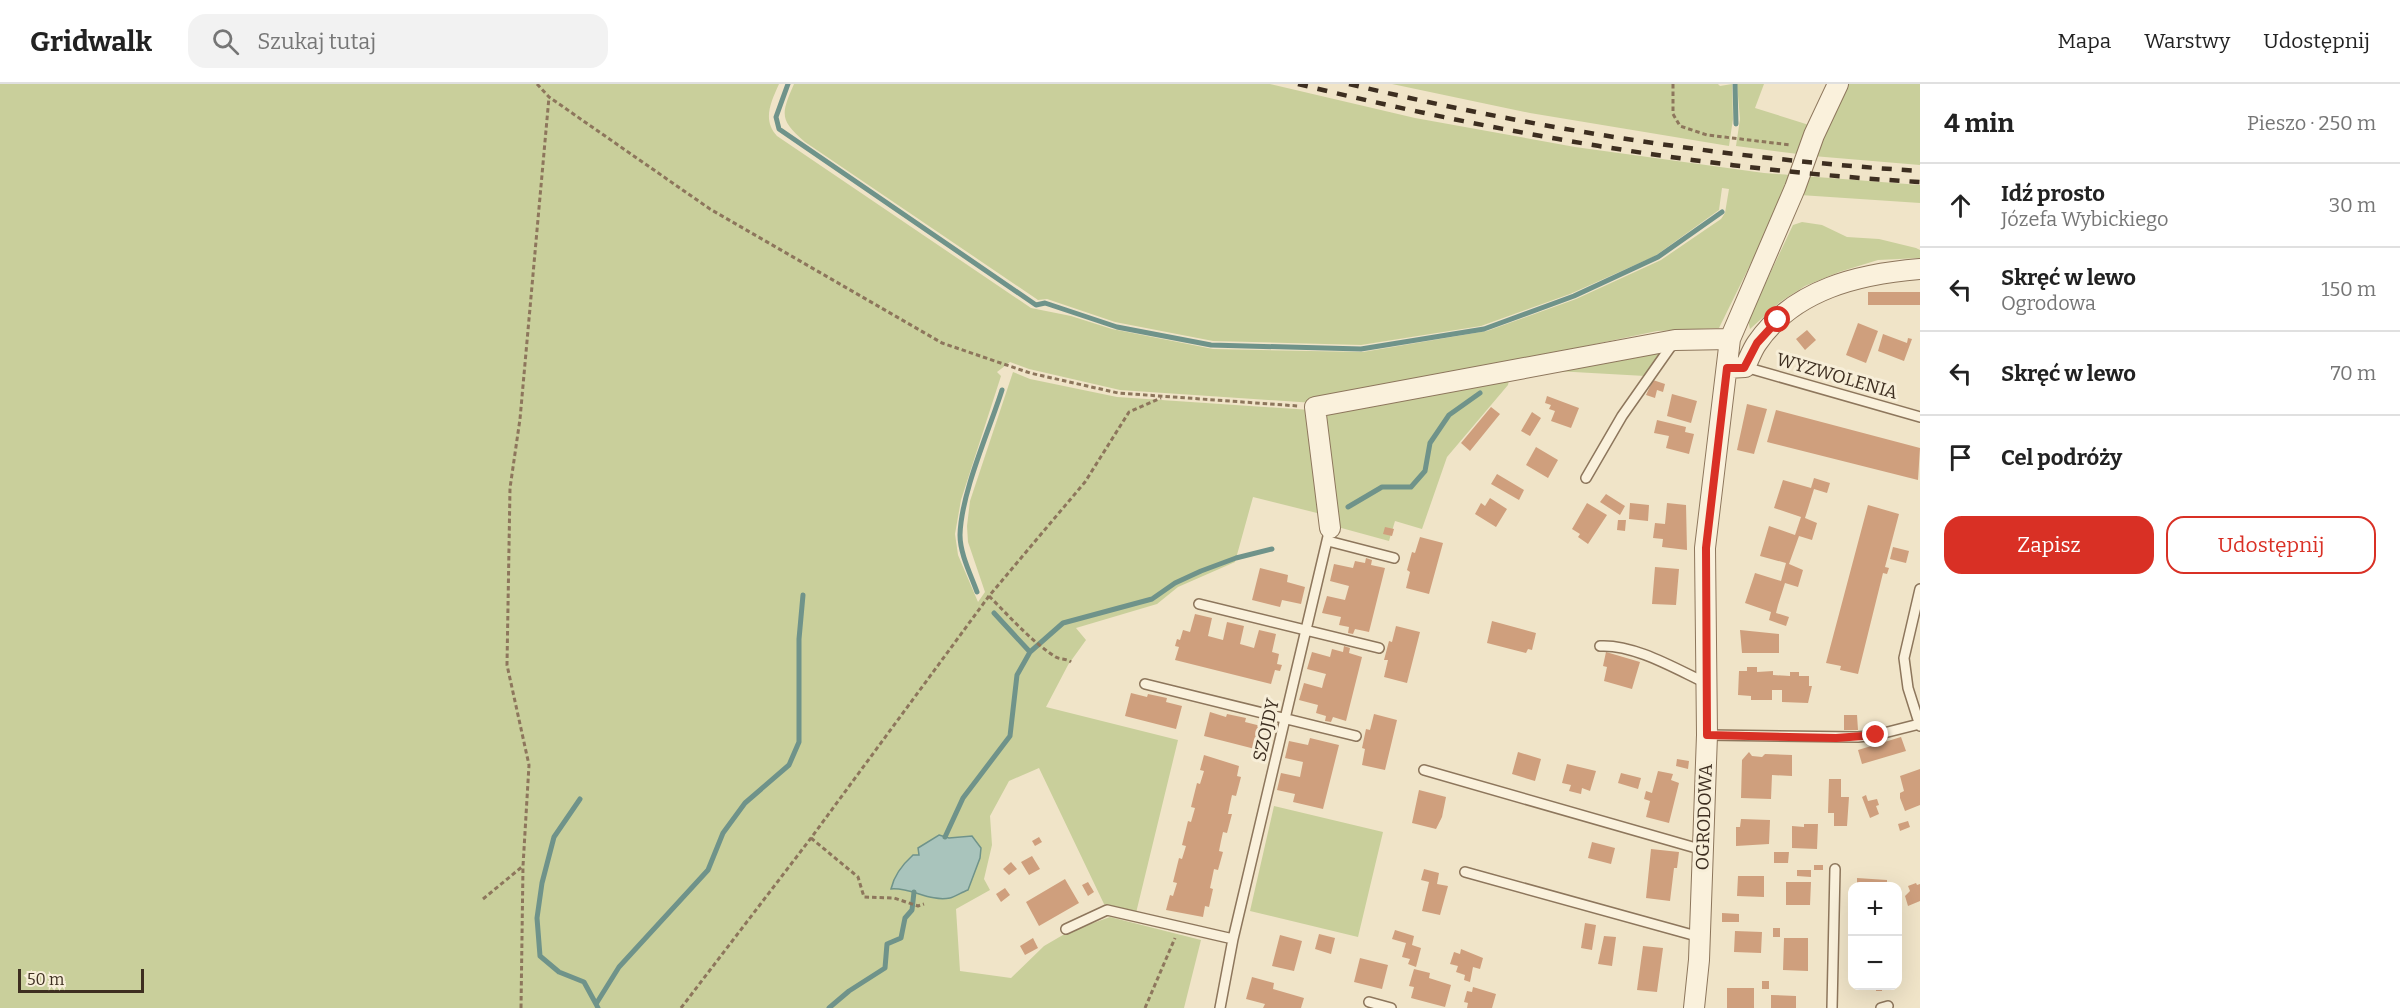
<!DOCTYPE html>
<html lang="pl">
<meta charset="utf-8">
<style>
:root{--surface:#fff;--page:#f2f2f2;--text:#222;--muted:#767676;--line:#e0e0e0;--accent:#d93025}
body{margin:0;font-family:Bitter,serif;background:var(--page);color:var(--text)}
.controls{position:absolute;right:18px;bottom:18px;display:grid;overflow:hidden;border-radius:12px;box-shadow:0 6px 24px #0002}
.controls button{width:54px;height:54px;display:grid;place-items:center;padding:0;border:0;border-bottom:2px solid var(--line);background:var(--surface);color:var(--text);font:30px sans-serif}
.scale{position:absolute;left:18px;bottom:15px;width:126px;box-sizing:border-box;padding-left:6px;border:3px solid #3d2e20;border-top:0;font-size:16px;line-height:21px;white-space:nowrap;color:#3d2e20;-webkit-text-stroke:4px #f7eed8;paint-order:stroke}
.stop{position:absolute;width:18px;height:18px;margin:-14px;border:4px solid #d93025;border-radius:50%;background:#fff}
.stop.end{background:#d93025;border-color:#fff;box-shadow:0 2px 6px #0008}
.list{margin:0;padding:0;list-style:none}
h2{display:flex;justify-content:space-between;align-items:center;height:78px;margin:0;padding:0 24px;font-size:26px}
h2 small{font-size:20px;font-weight:400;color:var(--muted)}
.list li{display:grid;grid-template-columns:39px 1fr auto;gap:18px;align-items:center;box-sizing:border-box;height:84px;padding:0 24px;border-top:2px solid var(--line)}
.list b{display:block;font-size:22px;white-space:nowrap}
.list p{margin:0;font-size:20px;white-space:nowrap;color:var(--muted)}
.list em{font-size:20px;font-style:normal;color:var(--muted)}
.actions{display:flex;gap:12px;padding:18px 24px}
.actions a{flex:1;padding:14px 0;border:2px solid var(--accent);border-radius:18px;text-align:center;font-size:21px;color:var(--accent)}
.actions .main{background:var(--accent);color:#fff}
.icon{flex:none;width:33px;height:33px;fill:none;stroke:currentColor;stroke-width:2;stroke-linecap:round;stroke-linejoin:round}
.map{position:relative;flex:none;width:1920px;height:924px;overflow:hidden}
header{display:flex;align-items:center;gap:36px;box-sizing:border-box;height:84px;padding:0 30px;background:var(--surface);border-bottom:2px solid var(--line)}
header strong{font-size:28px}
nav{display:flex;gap:33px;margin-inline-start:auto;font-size:21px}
.search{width:420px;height:54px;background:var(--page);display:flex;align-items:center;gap:15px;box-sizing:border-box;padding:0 21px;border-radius:18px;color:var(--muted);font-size:22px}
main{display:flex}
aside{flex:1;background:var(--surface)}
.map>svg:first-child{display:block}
</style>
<header>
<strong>Gridwalk</strong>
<div class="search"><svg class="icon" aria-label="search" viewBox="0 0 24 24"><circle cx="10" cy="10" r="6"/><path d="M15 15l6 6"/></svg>Szukaj tutaj</div>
<nav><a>Mapa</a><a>Warstwy</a><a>Udostępnij</a></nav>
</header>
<main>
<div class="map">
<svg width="1920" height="924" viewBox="0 0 1920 924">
<rect width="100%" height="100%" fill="#f0e4c8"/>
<path fill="#c9cf9b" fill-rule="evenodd" d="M0 0H779C771 18 762 36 777 52L1031 224 1071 232 1112 245 1213 265 1363 268 1487 247 1576 215 1661 176 1721 135 1725 129 1729 105 1722 104 1719 126 1655 172 1570 210 1481 242 1361 261 1213 257 1115 238 1047 215 1038 216 805 58C779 36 781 30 794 0H1270L1415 34 1575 63 1764 89 1920 101V119L1785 110 1719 244 1657 247 1314 319 1120 306 1029 285 1010 278 997 288 1001 292 961 416 955 450 958 471 978 518 985 508 968 458 967 442 970 417 1013 288 1030 295 1117 313 1311 326 1321 430 1253 413 1235 478 1178 503 1157 520 1076 544 1086 556 1068 581 1046 623 1178 656 1136 829 1104 820 1039 684 1009 697 990 732 992 761 984 795 990 806 956 825 960 887 1011 894 1044 862 1068 848 1110 833 1201 856 1184 924H0ZM939 751 949 754 972 752 910 807 904 803 920 771 918 764Z
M1392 0H1718L1720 2 1732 0 1733 35 1729 62 1530 29Z
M1737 0H1764L1755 24 1809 41 1798 70 1736 62 1740 35Z
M1847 0H1920V81L1813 72Z
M1802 138 1822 141 1847 153 1879 155 1916 164 1920 166V174L1878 176 1839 188 1805 202 1780 218 1750 245 1748 236 1793 141Z
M1660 268 1645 292 1556 287Z
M1509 296 1508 301 1447 373 1422 445 1395 437 1389 457 1334 442 1317 327Z
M1274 722 1383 748 1358 853 1250 827Z"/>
<path fill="#a9c4bc" stroke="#6f938a" stroke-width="1.5" d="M939 751 949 754 972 752 981 764 980 774 968 806C962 808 955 813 950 814 929 818 911 803 891 805 894 791 903 780 913 771H919L918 764Z"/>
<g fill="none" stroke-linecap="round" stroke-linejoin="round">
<path stroke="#6f938a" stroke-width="5" d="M788 0 776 33 779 45 1036 221 1045 219 1117 243 1211 261 1361 265 1484 245 1574 212 1658 173 1722 128
M1735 0 1736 40
M1348 423 1382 403H1411L1425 387 1430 359 1449 331 1480 309
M977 508C971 491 960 470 960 451 961 409 989 347 1002 306
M1030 568 1063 539 1152 515 1175 499 1201 487 1236 474 1272 465
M580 715 554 753 542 799 537 834 540 872 559 888 584 898 596 920
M945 753 963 714 1010 652 1017 591 1030 568 994 529
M598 924 596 920 619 883 708 786 723 749 745 719 789 681 799 658V555L803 511
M829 924 849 907 885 884 887 860 901 854 905 834 912 826 914 808"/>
</g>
<path fill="#cf9f7d" d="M1868 208H1920V221H1868Z
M1858 239 1878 247 1866 279 1846 271Z
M1807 246 1816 256 1805 266 1796 255Z
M1883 250 1907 259 1908 254 1912 255 1904 277 1878 267Z
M1653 296 1665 300 1663 308 1657 306 1655 314 1646 311Z
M1672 310 1697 317 1691 339 1667 332Z
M1547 312 1579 324 1571 344 1551 337 1555 327 1549 325 1551 321 1545 319Z
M1747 320 1767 325 1754 370 1737 366Z
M1491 323 1500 330 1470 367 1461 359Z
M1776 326 1920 364 1918 396 1767 358Z
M1532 328 1541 334 1530 352 1521 347Z
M1657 336 1686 343 1685 348 1694 350 1689 370 1666 364 1669 352 1654 349Z
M1536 363 1558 376 1548 394 1526 381Z
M1497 390 1524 406 1519 416 1491 400Z
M1814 394 1830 399 1827 409 1814 405 1805 434 1817 439 1812 456 1799 452 1789 480 1803 486 1798 503 1785 499 1778 521 1776 529 1789 533 1786 542 1769 536 1771 528 1745 519 1755 489 1781 497 1786 479 1760 472 1769 442 1795 451 1801 433 1774 424 1783 396 1811 404Z
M1606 410 1625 422 1620 431 1600 418Z
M1490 414 1507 425 1496 443 1475 430 1481 419 1485 422Z
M1587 419 1607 431 1588 460 1578 453 1580 450 1572 445Z
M1630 419 1649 421 1648 437 1629 435Z
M1667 419 1686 421 1687 466 1662 463 1663 455 1653 454 1655 439 1665 440Z
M1868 421 1899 430 1885 483 1889 484 1887 490 1883 489 1858 590 1840 586 1841 582 1826 579Z
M1618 436H1626L1625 447 1617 446Z
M1385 443 1394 445 1392 452 1383 450Z
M1420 453 1443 459 1429 510 1406 504 1410 488 1407 486 1412 468 1415 469Z
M1893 463 1909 467 1906 479 1890 475Z
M1366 474 1372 476 1371 481 1385 484 1369 548 1355 545 1353 550 1348 549 1349 543 1339 541 1341 533 1322 529 1327 512 1345 516 1349 502 1330 497 1334 480 1353 484 1355 477 1365 479Z
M1655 483 1679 485 1676 521 1652 520Z
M1260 484 1288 491 1287 498 1305 503 1301 520 1282 516 1280 523 1252 516Z
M1195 530 1212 534 1208 552 1223 556 1227 538 1244 542 1240 560 1254 564 1259 546 1276 550 1272 568 1279 570 1277 580 1282 581 1280 587 1275 586 1271 600 1175 576 1179 563 1175 562 1177 555 1180 556 1183 546 1190 548Z
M1492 537 1536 549 1532 566 1528 565 1526 569 1487 559Z
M1396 542 1420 548 1407 599 1384 593 1388 576H1384L1389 557 1392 558Z
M1740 546 1779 550V569H1742Z
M1344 562 1350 564 1349 569 1362 573 1346 637 1333 633 1331 638 1325 637 1326 632 1316 629 1318 621 1299 616 1304 599 1322 604 1324 596 1326 590 1307 585 1312 568 1330 573 1332 565 1343 568Z
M1606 568 1640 578 1632 605 1604 597 1607 583 1603 582Z
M1747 583H1757V588L1773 587V591L1790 592V588H1799V592H1809V602H1812L1808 619 1782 618V606H1772V616H1751V612L1738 611 1739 587H1747Z
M1131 609 1147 613 1148 610 1167 614 1166 618 1182 622 1176 645 1125 632Z
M1210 628 1226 633 1227 630 1246 634 1245 638 1261 642 1255 665 1204 652Z
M1374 630 1397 636 1385 686 1362 681 1365 665 1362 664 1366 645 1370 646Z
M1844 631H1857L1858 646H1844Z
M1901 653 1906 667 1862 680 1858 666Z
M1310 654 1339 661 1323 725 1293 718 1295 710 1277 706 1281 689 1300 693 1303 678 1285 674 1289 657 1308 661Z
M1518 668 1541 675 1535 697 1512 690Z
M1749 668 1752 672 1762 673 1765 670 1792 671V692L1772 691 1771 715 1741 714 1742 676Z
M1204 671 1239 682 1237 692 1241 693 1236 712 1232 711 1230 720 1228 730H1232L1227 749 1223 748 1221 757 1219 767 1223 768 1218 786 1214 785 1210 804 1213 805 1209 823 1205 822 1203 833 1166 826 1170 811 1173 812 1177 799 1173 798 1179 774 1182 775 1186 762 1182 761 1188 737 1191 738 1195 724 1191 723 1197 699 1200 700 1204 687 1200 686Z
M1677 675 1689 677 1688 685 1676 682Z
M1567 680 1596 687 1590 707 1582 704 1581 710 1569 707 1571 701 1562 699Z
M1920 685V721L1905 727 1900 714V709L1904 707 1900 692Z
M1658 687 1673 690 1671 696 1679 699 1669 739 1646 733 1650 717 1644 715 1646 707 1652 709Z
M1621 689 1641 694 1638 705 1618 699Z
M1829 695H1841V713H1849L1847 742H1834V729H1828Z
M1419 706 1446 713 1442 733 1436 745 1412 739Z
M1866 711 1868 717 1877 715 1879 721 1876 722 1879 730 1870 734 1862 713Z
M1741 735 1770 736 1769 760 1736 762V743H1740Z
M1908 737 1910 743 1900 747 1898 740Z
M1804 740H1818L1817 765 1792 764V742L1804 743Z
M1039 753 1042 758 1035 762 1032 757Z
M1592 758 1615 764 1611 780 1588 774Z
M1651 765 1679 768 1677 784H1674L1670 817 1646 814Z
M1774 768H1789L1788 779H1774Z
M1032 772 1040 785 1029 791 1021 778Z
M1011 778 1017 785 1009 791 1003 785Z
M1814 781H1823V786H1814Z
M1424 785 1439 789 1437 800 1448 802 1440 831 1422 827 1429 798 1421 796Z
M1797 786H1811V793L1797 792Z
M1738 792H1764V813L1737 812Z
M1857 794 1887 796V802H1857Z
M1065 795 1079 819 1039 842 1026 818Z
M1088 798 1094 808 1088 812 1082 801Z
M1786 798H1811L1810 821H1786Z
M1916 799 1917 801 1920 800V817L1908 822 1905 812 1910 807 1908 802Z
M1005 804 1010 811 1001 818 996 810Z
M1722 829 1739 830V838H1722Z
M1585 839 1596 841 1592 866 1581 864Z
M1773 844H1780V853H1773Z
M1395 846 1414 852 1412 861 1421 864 1416 883 1408 880 1410 875 1402 873 1406 859 1392 855Z
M1735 847 1762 848 1761 869 1734 868Z
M1319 850 1335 854 1331 870 1315 865Z
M1280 851 1302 857 1294 887 1272 882Z
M1604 852 1616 853 1612 882 1598 880Z
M1033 854 1038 864 1025 871 1020 862Z
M1784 854H1808V887L1783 886Z
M1643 862 1663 864 1657 908 1637 906Z
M1461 865 1483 874 1480 885 1473 883 1470 898 1464 896 1465 891 1456 888 1458 882 1450 880 1454 868 1460 870Z
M1360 874 1388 881 1382 905 1354 898Z
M1414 885 1430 889 1429 894 1451 901 1445 923 1411 914 1414 903 1409 902Z
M1252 893 1274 899 1273 905 1304 914 1301 924H1263L1265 920 1246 915Z
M1762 897H1769V905H1762Z
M1876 902H1882V907H1876Z
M1473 903 1496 910 1492 924H1467L1468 919 1464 918 1467 907 1472 908Z
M1727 904H1754V924H1727Z
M1771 911 1796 912V924H1771Z"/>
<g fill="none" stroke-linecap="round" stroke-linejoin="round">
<g stroke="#8d765c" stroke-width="12">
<path id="service" d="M1745 283 1920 333
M1586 394 1622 332 1674 258
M1328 457 1394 474
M1920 505 1904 574 1908 604 1920 642
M1199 520 1379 564
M1600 562C1634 560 1676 585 1706 599
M1145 600 1356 652
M1707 651 1858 653 1876 651 1919 640
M1424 686 1703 766
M1465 788 1700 853
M1066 845 1107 826 1233 855 1220 924
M1233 855 1330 444
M1369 918 1391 924
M1832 924 1835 785
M1881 924 1888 922"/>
</g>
<g stroke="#8d765c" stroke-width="22">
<path id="minor" d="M1727 284 1745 283C1749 275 1752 266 1757 259 1794 205 1859 190 1920 185
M1330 444 1315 323 1675 256 1730 255
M1694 924 1699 876 1707 651 1705 464 1730 255 1795 104 1814 51 1838 0"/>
</g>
<path stroke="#8d765c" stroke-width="3" stroke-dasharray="4.5 3" stroke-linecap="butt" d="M537 0 549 13 710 125 942 259 1030 289 1118 309 1298 322
M1673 0V30L1680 42 1707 51 1791 61
M989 512C1010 533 1029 555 1054 572 1059 576 1066 574 1071 578
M811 754 858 793 864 813 894 814 918 822 924 820
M483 815 523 782
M521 924 523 782 529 681 507 581 510 404 520 335 549 13
M681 924 811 754 989 512 1085 398 1129 328 1161 314
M1145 924 1175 854"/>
<use href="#service" stroke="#faf1dc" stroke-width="9"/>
<use href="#minor" stroke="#faf1dc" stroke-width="20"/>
<path stroke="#3d2e20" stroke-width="4.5" stroke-dasharray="10 10" stroke-linecap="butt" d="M1298 0C1502 50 1710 86 1920 98
M1349 0C1537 45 1727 75 1920 87"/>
</g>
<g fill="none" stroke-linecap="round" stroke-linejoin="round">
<path stroke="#d93025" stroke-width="8" d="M1778 236 1757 259 1744 284H1727L1706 464 1707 651 1836 654 1876 651"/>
</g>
<g text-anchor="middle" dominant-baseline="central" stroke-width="6" stroke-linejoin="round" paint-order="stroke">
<g font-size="18" fill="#3d2e20" stroke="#f7eed8">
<text transform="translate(1837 292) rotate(16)">WYZWOLENIA</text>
<text transform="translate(1266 646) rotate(-77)">SZOJDY</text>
<text transform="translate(1704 733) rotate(-88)">OGRODOWA</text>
</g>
</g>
</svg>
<div class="controls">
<button>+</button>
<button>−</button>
</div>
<div class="scale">50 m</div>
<div class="stop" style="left:1778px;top:236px"></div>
<div class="stop end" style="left:1876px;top:651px"></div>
</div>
<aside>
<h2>4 min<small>Pieszo · 250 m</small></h2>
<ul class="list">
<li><svg class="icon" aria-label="ahead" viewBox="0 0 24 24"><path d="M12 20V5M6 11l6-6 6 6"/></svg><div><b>Idź prosto</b><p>Józefa Wybickiego</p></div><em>30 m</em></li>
<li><svg class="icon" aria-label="left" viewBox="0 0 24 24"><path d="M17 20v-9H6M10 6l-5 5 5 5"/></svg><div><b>Skręć w lewo</b><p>Ogrodowa</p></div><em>150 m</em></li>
<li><svg class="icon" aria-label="left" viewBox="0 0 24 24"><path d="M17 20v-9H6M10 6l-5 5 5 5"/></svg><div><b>Skręć w lewo</b></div><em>70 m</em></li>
<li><svg class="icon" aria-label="arrive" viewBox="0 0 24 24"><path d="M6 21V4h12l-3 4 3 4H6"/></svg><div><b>Cel podróży</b></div></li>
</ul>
<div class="actions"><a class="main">Zapisz</a><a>Udostępnij</a></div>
</aside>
</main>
